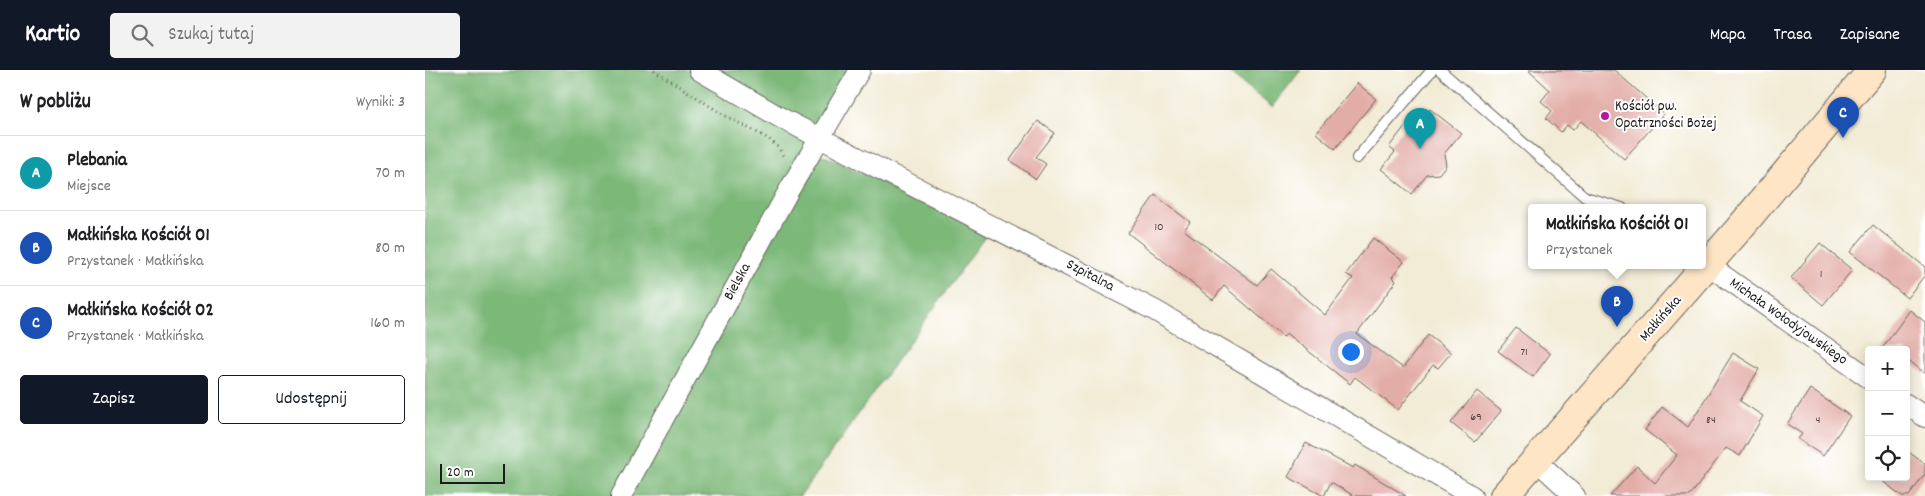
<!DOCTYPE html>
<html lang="pl">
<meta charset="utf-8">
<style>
:root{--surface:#fff;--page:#f2f2f2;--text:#202124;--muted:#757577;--line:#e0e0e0;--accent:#111827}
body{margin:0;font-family:Dekko,sans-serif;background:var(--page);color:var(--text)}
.controls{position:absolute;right:15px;bottom:15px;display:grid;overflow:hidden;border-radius:5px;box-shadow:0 2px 12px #0003}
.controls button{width:45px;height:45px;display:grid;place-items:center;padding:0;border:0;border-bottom:1px solid var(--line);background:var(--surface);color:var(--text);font:25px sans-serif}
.scale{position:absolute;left:15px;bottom:12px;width:65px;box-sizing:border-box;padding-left:5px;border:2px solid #1c1c1c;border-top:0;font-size:14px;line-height:18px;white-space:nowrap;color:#1c1c1c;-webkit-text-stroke:4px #fff;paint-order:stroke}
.you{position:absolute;left:925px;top:281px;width:18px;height:18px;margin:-12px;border:4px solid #fff;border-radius:50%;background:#1a73e8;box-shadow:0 0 0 8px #1a73e833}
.badge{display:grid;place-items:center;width:32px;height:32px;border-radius:50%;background:var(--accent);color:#fff;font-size:16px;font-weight:700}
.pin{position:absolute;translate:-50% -41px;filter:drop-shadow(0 1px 2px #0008)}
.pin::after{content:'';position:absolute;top:26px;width:18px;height:15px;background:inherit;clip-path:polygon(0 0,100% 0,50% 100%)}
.popup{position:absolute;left:1103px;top:134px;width:178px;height:65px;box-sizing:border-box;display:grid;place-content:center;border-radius:5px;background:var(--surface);filter:drop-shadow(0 1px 4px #0005);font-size:16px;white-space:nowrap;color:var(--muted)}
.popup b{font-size:19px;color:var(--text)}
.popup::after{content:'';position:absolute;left:50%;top:100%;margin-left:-10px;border:10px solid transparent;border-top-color:var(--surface)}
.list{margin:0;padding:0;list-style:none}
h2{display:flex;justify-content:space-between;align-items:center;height:65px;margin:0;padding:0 20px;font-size:21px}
h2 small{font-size:16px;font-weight:400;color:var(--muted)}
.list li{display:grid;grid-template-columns:32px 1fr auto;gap:15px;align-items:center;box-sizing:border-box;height:75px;padding:0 20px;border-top:1px solid var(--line)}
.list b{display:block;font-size:19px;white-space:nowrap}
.list p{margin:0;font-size:16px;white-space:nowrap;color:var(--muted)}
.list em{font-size:16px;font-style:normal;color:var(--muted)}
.actions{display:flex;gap:10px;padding:15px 20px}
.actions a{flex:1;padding:11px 0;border:1px solid var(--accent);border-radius:5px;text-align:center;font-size:18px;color:var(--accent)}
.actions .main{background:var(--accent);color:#fff}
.icon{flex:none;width:28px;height:28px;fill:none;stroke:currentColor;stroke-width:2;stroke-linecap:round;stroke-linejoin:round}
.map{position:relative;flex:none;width:1500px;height:426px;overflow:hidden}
header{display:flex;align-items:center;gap:30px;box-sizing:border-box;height:70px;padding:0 25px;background:var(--accent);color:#fff}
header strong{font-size:24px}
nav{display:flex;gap:28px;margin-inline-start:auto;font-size:18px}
.search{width:350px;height:45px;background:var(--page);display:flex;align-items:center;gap:12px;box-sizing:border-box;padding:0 18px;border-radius:5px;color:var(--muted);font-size:19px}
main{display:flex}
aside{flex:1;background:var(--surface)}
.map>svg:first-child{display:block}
</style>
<header>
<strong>Kartio</strong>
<div class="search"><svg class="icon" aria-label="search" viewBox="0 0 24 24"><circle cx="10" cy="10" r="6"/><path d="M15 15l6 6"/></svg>Szukaj tutaj</div>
<nav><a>Mapa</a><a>Trasa</a><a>Zapisane</a></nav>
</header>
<main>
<aside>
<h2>W pobliżu<small>Wyniki: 3</small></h2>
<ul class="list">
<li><span class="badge" style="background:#0f9aa8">A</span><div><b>Plebania</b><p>Miejsce</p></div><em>70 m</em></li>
<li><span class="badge" style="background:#1a4fb4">B</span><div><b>Małkińska Kościół 01</b><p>Przystanek · Małkińska</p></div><em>80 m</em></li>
<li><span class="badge" style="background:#1a4fb4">C</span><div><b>Małkińska Kościół 02</b><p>Przystanek · Małkińska</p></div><em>160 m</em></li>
</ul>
<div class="actions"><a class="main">Zapisz</a><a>Udostępnij</a></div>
</aside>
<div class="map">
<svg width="1500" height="426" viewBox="0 0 1500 426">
<rect width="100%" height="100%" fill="#fff"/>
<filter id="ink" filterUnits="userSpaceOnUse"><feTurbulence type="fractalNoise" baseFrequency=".02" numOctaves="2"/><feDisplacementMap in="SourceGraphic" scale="10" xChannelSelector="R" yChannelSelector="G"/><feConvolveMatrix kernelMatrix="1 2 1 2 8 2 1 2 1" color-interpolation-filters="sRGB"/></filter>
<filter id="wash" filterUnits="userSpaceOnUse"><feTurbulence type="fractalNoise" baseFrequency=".0096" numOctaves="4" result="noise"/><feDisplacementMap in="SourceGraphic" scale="20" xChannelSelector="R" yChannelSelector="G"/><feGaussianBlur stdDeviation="1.12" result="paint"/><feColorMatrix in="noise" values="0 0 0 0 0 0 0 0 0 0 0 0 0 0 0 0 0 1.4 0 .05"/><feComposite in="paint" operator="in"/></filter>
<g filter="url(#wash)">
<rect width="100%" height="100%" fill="#f2ebd5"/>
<path fill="#7bb878" stroke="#4c6a4a" d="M0 0H422L380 77 564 161 375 426H0Z
M800 0H876L847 37Z"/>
<g id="blocks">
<path fill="#e3ada7" d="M1103 0H1189L1239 44 1199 89 1156 51 1148 60 1142 55 1136 62 1121 48 1127 41 1116 31 1125 20Z
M932 13 951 29 910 79 891 63Z
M1005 39 1036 63 1019 84 1021 95 1014 104 1002 105 987 124 956 99 970 82 964 77 984 51 991 56Z
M613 51 630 63 611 87 621 94 611 109 585 90Z
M730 125 765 152 759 160 832 215 846 199 900 245 928 208 921 204 948 168 979 192 967 207 971 211 932 264 978 298 1003 265 1026 283 1013 298 1008 295 973 340 930 307 925 314 862 264 858 267 799 216 788 230 703 163Z
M1448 155 1500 197V205L1482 228 1425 182Z
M1395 173 1427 200 1398 235 1366 208Z
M1485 240 1500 252V304L1481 289V280H1456Z
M1091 258 1125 284 1108 307 1073 281Z
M1308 283 1334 299 1315 331 1338 346 1315 386 1301 378 1265 426H1185L1212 396 1230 413 1252 385 1220 360 1237 337 1263 357Z
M1385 319 1425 346 1398 386 1373 369 1377 364 1362 354Z
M1052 321 1076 341 1050 372 1026 353Z
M881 373 928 398 930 395 981 426H929L906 412 899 426 863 407Z
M1481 380 1500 394V404L1484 426H1477L1452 407H1481Z"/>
</g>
</g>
<g filter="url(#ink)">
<use href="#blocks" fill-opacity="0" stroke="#67645d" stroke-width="1"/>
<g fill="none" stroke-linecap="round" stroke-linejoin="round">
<g stroke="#67645d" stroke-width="12">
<path id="lane" d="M1015 0 1160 127 1197 138
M932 88 1007 0"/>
</g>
<g stroke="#67645d" stroke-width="22">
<path id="street" d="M274 0 356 48 729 240 1047 426
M1283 195 1444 308
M1481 334 1500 347
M1111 390 1150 426
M196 426 364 120 435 0"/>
</g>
<g stroke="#67645d" stroke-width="30">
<path id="secondary" d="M1079 426 1313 160 1447 0"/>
</g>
<path stroke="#67645d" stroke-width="3" stroke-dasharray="1 4" stroke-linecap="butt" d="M229 0 299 45 344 69 354 78 359 88"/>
<use href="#lane" stroke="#fff" stroke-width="10"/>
<use href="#street" stroke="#fff" stroke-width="20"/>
<use href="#secondary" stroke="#fee5c5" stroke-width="28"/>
</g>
</g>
<circle fill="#b5179e" stroke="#fff" stroke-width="2" cx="1180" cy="46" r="5"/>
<g text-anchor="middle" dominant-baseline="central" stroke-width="4" stroke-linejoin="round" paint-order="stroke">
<g font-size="12" fill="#4e403f">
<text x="734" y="157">10</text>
<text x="1396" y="204">1</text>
<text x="1099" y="282">71</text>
<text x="1051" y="347">69</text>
<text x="1286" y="350">84</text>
<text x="1393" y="350">4</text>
</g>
<g font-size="15" fill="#1c1c1c" stroke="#fff" text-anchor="start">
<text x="1190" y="37">Kościół pw.<tspan x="1190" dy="17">Opatrzności Bożej</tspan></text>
</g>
<g font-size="15" fill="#1c1c1c" stroke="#fff">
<text transform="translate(665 206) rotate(28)">Szpitalna</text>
<text transform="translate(313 212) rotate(-61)">Bielska</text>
<text transform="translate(1236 249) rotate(-49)">Małkińska</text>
<text transform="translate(1363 252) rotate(35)">Michała Wołodyjowskiego</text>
</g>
</g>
</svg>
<div class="controls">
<button>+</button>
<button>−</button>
<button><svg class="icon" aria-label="locate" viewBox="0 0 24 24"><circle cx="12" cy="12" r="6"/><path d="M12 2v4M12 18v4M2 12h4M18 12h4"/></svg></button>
</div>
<div class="scale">20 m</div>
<div class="you"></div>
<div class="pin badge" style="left:995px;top:79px;background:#0f9aa8">A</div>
<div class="pin badge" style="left:1192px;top:257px;background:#1a4fb4">B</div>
<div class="popup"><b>Małkińska Kościół 01</b>Przystanek</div>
<div class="pin badge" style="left:1418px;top:68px;background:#1a4fb4">C</div>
</div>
</main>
